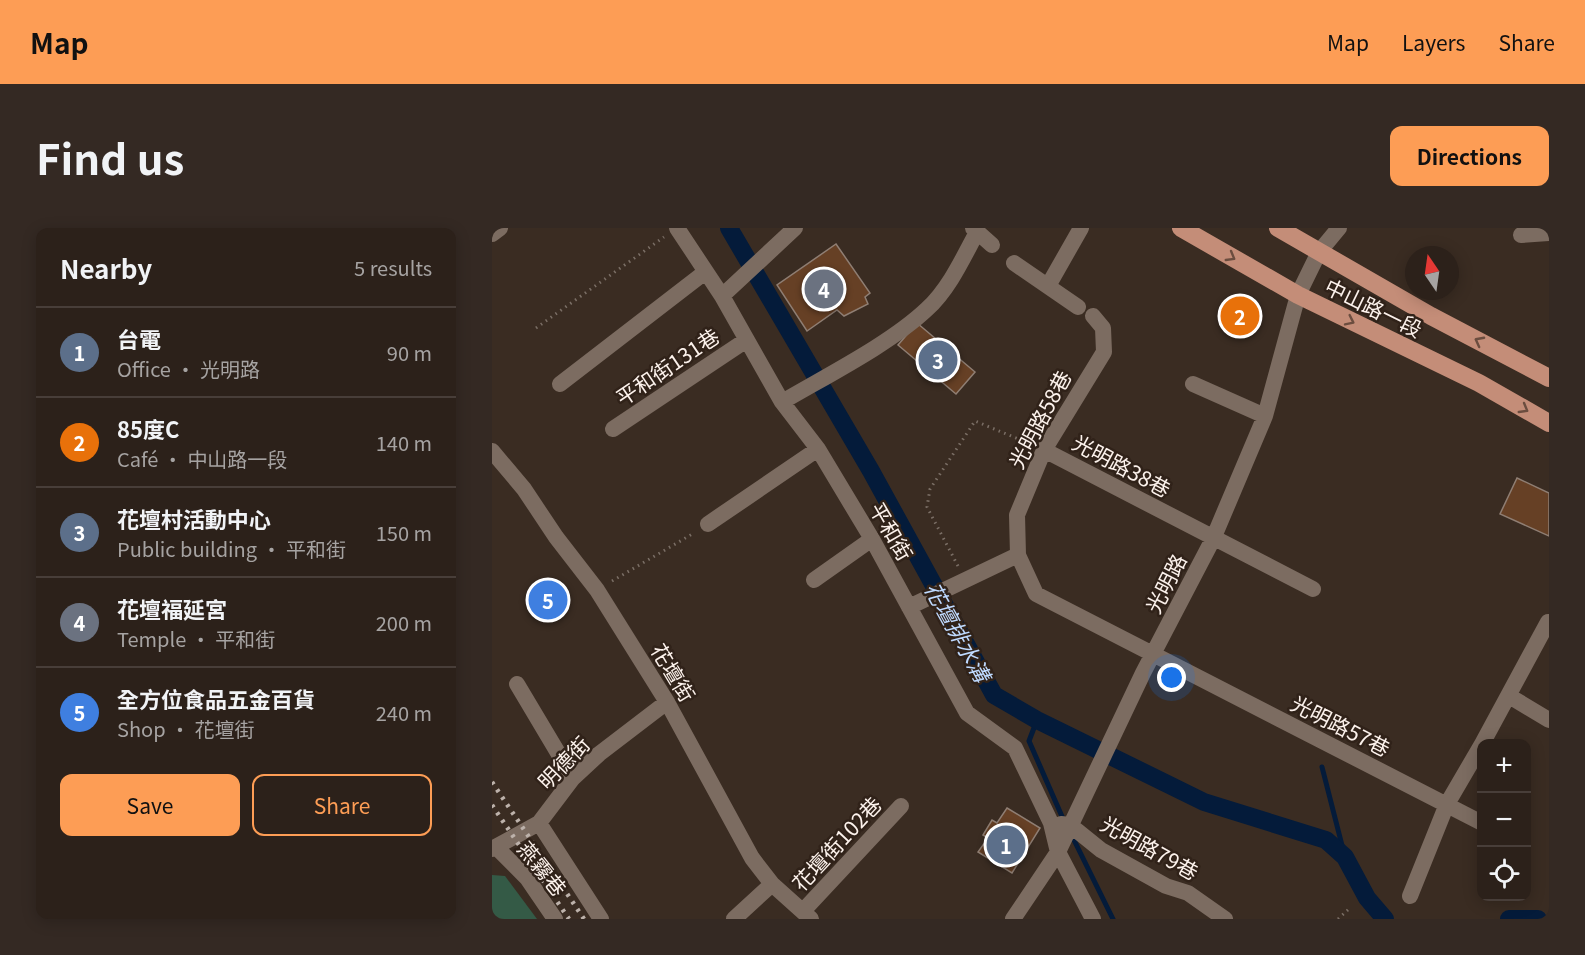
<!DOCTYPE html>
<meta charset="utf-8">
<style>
:root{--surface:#2c211a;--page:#342923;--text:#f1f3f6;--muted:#a6a3a2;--line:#483e39;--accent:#fd9d55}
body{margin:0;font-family:Georgia,"Noto Sans TC",serif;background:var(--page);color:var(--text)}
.controls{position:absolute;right:18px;bottom:18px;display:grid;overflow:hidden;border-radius:12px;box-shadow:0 3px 15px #0003}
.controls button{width:54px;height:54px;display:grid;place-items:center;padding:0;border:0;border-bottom:2px solid var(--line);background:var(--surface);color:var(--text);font:30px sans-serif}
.compass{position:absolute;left:913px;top:18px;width:54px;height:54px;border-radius:50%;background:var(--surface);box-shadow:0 3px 15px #0003;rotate:347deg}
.you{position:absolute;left:680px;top:450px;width:21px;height:21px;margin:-15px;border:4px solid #fff;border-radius:50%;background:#1a73e8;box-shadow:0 0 0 9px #1a73e833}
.badge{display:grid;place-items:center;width:39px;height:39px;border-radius:50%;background:var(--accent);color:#fff;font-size:20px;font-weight:700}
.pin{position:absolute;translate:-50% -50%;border:3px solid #fff;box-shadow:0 2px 6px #0006}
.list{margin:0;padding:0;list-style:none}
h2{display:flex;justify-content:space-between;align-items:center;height:78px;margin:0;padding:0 24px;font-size:26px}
h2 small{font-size:20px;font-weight:400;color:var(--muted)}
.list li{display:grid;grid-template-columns:39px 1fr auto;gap:18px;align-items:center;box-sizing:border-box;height:90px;padding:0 24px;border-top:2px solid var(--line)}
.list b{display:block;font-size:22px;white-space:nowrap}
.list p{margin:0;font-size:20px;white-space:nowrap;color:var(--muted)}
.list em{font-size:20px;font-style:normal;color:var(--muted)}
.actions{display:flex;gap:12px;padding:18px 24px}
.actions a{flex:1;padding:14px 0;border:2px solid var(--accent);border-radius:12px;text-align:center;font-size:21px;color:var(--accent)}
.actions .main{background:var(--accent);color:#111}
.icon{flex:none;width:33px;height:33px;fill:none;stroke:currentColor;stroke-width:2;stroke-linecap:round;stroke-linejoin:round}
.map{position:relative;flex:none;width:1057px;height:691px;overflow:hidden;border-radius:12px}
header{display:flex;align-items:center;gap:36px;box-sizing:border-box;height:84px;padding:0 30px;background:var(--accent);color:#111}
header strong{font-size:28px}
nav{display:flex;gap:33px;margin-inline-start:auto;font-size:21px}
.intro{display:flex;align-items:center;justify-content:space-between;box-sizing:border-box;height:144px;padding:0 36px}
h1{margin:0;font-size:42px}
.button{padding:15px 27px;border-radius:12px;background:var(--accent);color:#111;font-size:21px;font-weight:700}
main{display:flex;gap:36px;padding:0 36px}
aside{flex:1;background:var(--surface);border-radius:12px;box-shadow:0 3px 15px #0003}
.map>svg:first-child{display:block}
</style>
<header>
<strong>Map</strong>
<nav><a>Map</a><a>Layers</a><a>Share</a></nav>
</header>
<div class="intro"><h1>Find us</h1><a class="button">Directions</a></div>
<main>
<aside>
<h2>Nearby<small>5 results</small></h2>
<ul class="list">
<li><span class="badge" style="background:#5c6f8a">1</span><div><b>台電</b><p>Office · 光明路</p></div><em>90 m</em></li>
<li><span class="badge" style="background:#e8710a">2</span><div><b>85度C</b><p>Café · 中山路一段</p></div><em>140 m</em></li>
<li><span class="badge" style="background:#5c6f8a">3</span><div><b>花壇村活動中心</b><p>Public building · 平和街</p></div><em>150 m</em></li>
<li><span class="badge" style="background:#6b7280">4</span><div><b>花壇福延宮</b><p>Temple · 平和街</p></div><em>200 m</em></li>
<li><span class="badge" style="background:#3f7fe0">5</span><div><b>全方位食品五金百貨</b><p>Shop · 花壇街</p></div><em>240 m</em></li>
</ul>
<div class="actions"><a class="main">Save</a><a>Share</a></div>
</aside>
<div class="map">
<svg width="1057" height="691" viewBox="0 0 1057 691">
<rect width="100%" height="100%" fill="#3a2c22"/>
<path fill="#345a46" d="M0 647 13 648 45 691H0Z"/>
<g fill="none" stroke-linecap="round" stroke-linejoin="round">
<path stroke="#041b3a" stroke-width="5" d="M545 492 537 513 572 593
M830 539 853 629
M579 606 621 691"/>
<path stroke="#041b3a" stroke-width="18" d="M237 0 379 243 502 467 545 492 712 574 834 612 853 629 875 670 893 691
M1017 691H1046"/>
</g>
<path fill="#664025" stroke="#8f7e73" stroke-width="1.5" d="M344 16 378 65 373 69 376 76 352 88 345 82 315 103 285 57Z
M425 95 483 144 464 166 406 117Z
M1025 250 1057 265V308L1008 286Z
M515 580 548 600 520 645 486 624 496 610 491 607 500 592 505 595Z"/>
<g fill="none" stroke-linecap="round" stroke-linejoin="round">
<path stroke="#7b6f66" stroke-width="3" stroke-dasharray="1.5 4.5" stroke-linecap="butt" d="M44 100 172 9
M466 338 435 279 438 261 483 193 536 215
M120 353 202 305
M846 691 857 681"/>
<path stroke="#7c6c61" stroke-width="16" d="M185 0 230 68 290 174 326 221 380 311 475 485 523 520 559 595 566 624 601 691
M481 0 500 17
M0 6 8 0
M1029 7 1057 5
M522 35 586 79
M556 58 589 0
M230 68 303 0
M601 88 611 100 612 124 552 222 525 287 526 327 544 366 990 595
M68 156 212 45
M701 156 773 188
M290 174C334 148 398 116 435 81 457 61 471 30 485 4
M121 201 253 113
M552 222 821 361
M0 223 32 261 64 309 105 362 175 474 260 630 280 656 319 691
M216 296 326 221
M322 352 380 311
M417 379 526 327
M25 456 81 550
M1017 468 1057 492
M990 516 1056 394
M47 595 109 691
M569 596 578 597 609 622 674 658 696 665 733 691
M4 619 35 650 63 691
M0 621 47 595 81 550 107 526 175 474
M918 668 955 576 990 516
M311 683 409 578
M242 691 280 656
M521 691 566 624 651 445 721 311 773 188 806 67 827 24 847 0"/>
<path stroke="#c48d78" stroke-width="18" d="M689 0 806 67 987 155 1057 195
M786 0 939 88 1057 150"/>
<path stroke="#bdb2ab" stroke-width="4.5" stroke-dasharray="3 6" stroke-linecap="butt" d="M0 554 92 691
M0 577 77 691"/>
</g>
<defs><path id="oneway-chevron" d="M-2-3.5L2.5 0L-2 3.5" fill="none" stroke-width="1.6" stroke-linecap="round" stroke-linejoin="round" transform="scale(1.5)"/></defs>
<g stroke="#6b4d3f">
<use href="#oneway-chevron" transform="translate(739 29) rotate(30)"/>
<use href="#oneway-chevron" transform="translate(858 93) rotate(26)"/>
<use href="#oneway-chevron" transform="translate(987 113) rotate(-152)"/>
<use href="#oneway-chevron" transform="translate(1032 181) rotate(30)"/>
</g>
<g text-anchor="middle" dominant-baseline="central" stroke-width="5" stroke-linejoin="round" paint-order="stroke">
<g font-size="21" fill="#fcf2ec" stroke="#302219">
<text transform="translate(882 79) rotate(26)">中山路一段</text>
<text transform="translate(175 138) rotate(-34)">平和街131巷</text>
<text transform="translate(547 191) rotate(-62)">光明路58巷</text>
<text transform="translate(630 237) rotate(28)">光明路38巷</text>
<text transform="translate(400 303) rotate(60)">平和街</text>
<text transform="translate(673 355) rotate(-63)">光明路</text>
<text transform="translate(182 444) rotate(59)">花壇街</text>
<text transform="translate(849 497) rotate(27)">光明路57巷</text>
<text transform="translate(71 534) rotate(-46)">明德街</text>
<text transform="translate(344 615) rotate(-47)">花壇街102巷</text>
<text transform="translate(658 619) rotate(29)">光明路79巷</text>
<text transform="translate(51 640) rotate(51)">燕霧巷</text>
</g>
<g font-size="22" font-style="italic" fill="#bfdaff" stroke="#302219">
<text transform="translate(467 403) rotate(61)">花壇排水溝</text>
</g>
</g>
</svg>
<div class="controls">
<button>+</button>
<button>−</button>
<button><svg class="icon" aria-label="locate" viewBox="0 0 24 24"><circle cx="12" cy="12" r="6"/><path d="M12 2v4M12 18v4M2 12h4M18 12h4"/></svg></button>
</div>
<svg class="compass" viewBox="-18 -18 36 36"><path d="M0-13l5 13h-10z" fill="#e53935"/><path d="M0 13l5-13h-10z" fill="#a6a3a2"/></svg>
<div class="you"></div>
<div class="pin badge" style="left:514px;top:617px;background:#5c6f8a">1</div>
<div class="pin badge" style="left:748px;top:88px;background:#e8710a">2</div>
<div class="pin badge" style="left:446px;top:132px;background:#5c6f8a">3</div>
<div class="pin badge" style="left:332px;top:61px;background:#6b7280">4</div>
<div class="pin badge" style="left:56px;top:372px;background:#3f7fe0">5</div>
</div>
</main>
